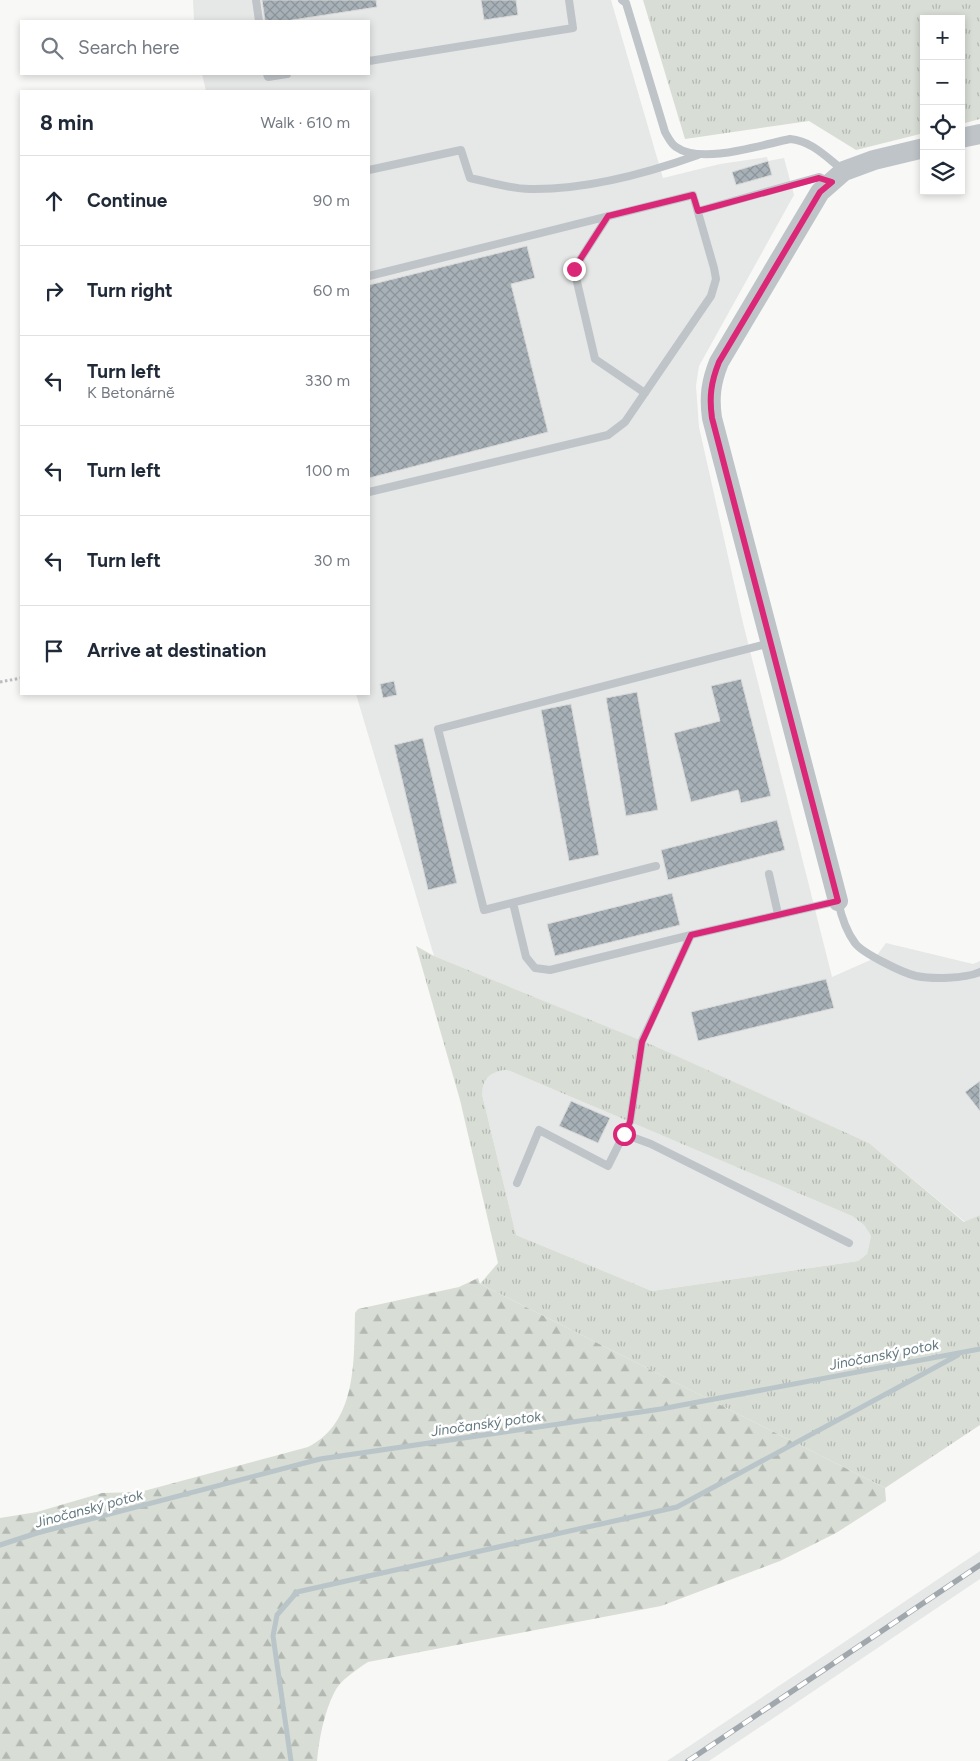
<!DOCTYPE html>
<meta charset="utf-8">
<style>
:root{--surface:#fff;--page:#f2f2f3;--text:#1f2937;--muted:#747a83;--line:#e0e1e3}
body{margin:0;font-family:Figtree,sans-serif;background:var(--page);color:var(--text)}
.controls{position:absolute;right:15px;top:15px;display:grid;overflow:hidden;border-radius:0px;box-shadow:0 2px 8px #0003}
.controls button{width:45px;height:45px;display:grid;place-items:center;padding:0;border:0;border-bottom:1px solid var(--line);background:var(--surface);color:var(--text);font:25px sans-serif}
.stop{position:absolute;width:15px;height:15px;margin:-11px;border:4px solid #db2777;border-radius:50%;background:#fff}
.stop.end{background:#db2777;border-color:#fff;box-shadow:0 1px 5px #0008}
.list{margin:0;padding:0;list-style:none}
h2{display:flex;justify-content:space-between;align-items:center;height:65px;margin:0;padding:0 20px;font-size:21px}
h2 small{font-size:16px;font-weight:400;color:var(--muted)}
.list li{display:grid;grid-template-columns:32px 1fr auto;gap:15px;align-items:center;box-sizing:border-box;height:90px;padding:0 20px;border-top:1px solid var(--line)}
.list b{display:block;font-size:19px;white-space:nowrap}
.list p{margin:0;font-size:16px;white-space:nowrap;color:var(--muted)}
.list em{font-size:16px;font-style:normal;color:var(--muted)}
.icon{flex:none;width:28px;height:28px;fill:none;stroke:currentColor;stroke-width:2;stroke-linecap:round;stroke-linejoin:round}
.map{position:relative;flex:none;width:980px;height:1761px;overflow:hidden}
.search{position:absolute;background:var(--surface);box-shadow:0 2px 8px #0003;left:20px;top:20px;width:350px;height:55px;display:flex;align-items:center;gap:12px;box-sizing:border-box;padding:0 18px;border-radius:0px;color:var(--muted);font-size:19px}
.panel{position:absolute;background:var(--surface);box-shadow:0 2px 8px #0003;left:20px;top:90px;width:350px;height:605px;border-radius:0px}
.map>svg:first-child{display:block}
</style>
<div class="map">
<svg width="980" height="1761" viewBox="0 0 980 1761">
<defs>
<pattern id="grass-tufts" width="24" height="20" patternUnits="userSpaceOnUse" patternTransform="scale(1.25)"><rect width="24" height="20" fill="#d8ddd5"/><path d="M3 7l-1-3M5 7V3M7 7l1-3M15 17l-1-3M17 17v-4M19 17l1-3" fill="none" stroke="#b3b8b2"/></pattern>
<pattern id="forest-firs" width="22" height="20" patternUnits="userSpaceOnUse" patternTransform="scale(1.25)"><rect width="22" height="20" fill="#d8ddd5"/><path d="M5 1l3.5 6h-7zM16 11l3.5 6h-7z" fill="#b3b8b2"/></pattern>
<pattern id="building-cross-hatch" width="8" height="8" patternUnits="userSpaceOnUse" patternTransform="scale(1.25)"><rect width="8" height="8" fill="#a8b1b7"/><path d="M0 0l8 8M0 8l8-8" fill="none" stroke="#8c959a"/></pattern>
</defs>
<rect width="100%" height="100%" fill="#f8f8f6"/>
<path fill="#e6e7e7" d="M193 0H611L663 178 720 164 767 157 768 161 784 158 794 195 699 366 696 386 699 427 743 623 832 977 875 958 886 943 973 964 980 961V1215L965 1222 869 1143 634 1038 434 956 356 694H369V91H206L202 74H369V21H194Z
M504 1070 510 1071 852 1216 864 1225 871 1236 867 1254 858 1261 652 1291 516 1235 482 1094V1085L487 1076 495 1071Z
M980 1551V1579L778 1715 709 1761H667Z"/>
<path fill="url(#grass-tufts)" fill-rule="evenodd" d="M643 0H980V119L961 124V19H924V133L856 150 809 121 685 139Z
M416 946 434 956 652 1045 869 1143 964 1222 980 1215V1425L885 1488 480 1284 498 1263 460 1100ZM504 1070 510 1071 852 1216 864 1225 871 1236 867 1254 858 1261 652 1291 516 1235 482 1094C482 1080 489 1072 504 1070Z"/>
<path fill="url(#forest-firs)" d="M478 1278 480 1284 885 1488 886 1501 836 1533 780 1561 661 1606 368 1662C356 1670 340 1680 334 1693 324 1713 319 1739 317 1761H0V1518L37 1512 102 1493 140 1492 308 1447C357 1423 354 1360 355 1313L358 1309 459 1287Z"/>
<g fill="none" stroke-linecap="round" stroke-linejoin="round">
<path stroke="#b9c5c9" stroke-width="5" d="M0 1545 37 1533 320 1459 661 1409 980 1349
M291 1761 273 1636 277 1615 297 1592 677 1507 958 1355"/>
</g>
<path fill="url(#building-cross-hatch)" stroke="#dadad8" d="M262 0H376L377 7 286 21H265Z
M481 0H516L518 15 484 20Z
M768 161 772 175 736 185 732 172Z
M527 246 535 278 511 284 548 432 369 478V285Z
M741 679 771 796 741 803 738 790 691 802 674 733 720 721 711 686Z
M394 681 397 695 383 698 380 684Z
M637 692 658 810 626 816 606 698Z
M571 704 599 855 569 861 541 710Z
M423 738 457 883 428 890 394 745Z
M777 820 785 850 668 880 661 850Z
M672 893 680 925 555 956 547 924Z
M826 979 834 1008 698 1041 691 1012Z
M980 1081V1111L965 1092Z
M571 1101 610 1118 598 1143 559 1126Z"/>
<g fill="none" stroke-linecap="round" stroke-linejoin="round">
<path stroke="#babdc0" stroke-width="3" stroke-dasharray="2.5 2.5" stroke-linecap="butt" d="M0 682 21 678"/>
<path stroke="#bfc4c8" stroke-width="8" d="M256 0 259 21
M622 0 626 3 665 132C668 137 671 144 676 147 701 165 761 145 790 139 812 141 826 157 843 170
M369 61 573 28 569 0
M267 74 268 77 287 74
M369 170 461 150 470 178C489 182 510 189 530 189 587 190 645 174 698 155
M698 211 819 177 830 182
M608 216 574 269 595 359 645 393
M369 276 693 195 714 268 716 279 711 296 625 422 608 435 369 492
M656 866 484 910 438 729 770 643
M769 874 778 914
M513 903 526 957 535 968 550 970 691 935
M624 1134 651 1144 849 1243
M517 1183 539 1130 608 1166 630 1122 642 1041 691 935 838 901C841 915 846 931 855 943 862 953 903 973 916 976 932 979 965 979 980 972"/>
<path stroke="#bfc4c8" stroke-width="20" d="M961 138 980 134
M838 901 712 418C709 397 711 382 719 362L820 192 844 171 874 160 924 148"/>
<g stroke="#a1a8ad" stroke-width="5.5">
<path id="rail" d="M688 1761 980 1565"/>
</g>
<use href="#rail" stroke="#fff" stroke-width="4" stroke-dasharray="11" stroke-linecap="butt"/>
</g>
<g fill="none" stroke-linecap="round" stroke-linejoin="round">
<path stroke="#db2777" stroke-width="6" d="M574 269 608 216 693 195 698 211 819 178 832 182 820 192 719 362C711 382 709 397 712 418L838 901 691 935 642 1042 630 1122 624 1134"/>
</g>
<g text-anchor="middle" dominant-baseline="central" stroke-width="5" stroke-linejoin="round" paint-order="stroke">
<g font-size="14" font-style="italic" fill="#647a81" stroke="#fff">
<text transform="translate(884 1355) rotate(-11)">Jinočanský potok</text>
<text transform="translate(486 1424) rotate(-8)">Jinočanský potok</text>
<text transform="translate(89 1509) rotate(-15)">Jinočanský potok</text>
</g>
</g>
</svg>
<div class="controls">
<button>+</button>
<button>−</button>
<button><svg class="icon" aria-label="locate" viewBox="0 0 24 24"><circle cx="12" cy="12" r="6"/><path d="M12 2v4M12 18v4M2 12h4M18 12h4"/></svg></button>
<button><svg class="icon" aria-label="layers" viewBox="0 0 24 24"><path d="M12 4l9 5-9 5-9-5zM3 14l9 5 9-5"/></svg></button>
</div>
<div class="stop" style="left:624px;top:1134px"></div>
<div class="stop end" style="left:574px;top:269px"></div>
<div class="search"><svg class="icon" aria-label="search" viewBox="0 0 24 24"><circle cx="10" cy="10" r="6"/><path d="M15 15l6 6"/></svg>Search here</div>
<section class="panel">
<h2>8 min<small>Walk · 610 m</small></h2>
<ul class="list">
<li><svg class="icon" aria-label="ahead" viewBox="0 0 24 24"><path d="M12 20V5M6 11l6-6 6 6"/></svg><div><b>Continue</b></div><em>90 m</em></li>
<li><svg class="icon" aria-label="right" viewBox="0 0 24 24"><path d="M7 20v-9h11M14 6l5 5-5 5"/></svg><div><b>Turn right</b></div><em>60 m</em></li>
<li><svg class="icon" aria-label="left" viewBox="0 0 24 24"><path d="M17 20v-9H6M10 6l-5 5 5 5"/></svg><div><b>Turn left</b><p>K Betonárně</p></div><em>330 m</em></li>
<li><svg class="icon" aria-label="left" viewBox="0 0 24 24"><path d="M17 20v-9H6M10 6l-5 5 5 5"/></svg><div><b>Turn left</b></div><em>100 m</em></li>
<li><svg class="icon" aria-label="left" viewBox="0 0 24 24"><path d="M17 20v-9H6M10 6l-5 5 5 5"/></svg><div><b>Turn left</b></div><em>30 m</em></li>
<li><svg class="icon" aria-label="arrive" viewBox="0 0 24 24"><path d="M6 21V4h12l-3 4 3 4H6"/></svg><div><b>Arrive at destination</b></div></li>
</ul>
</section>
</div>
